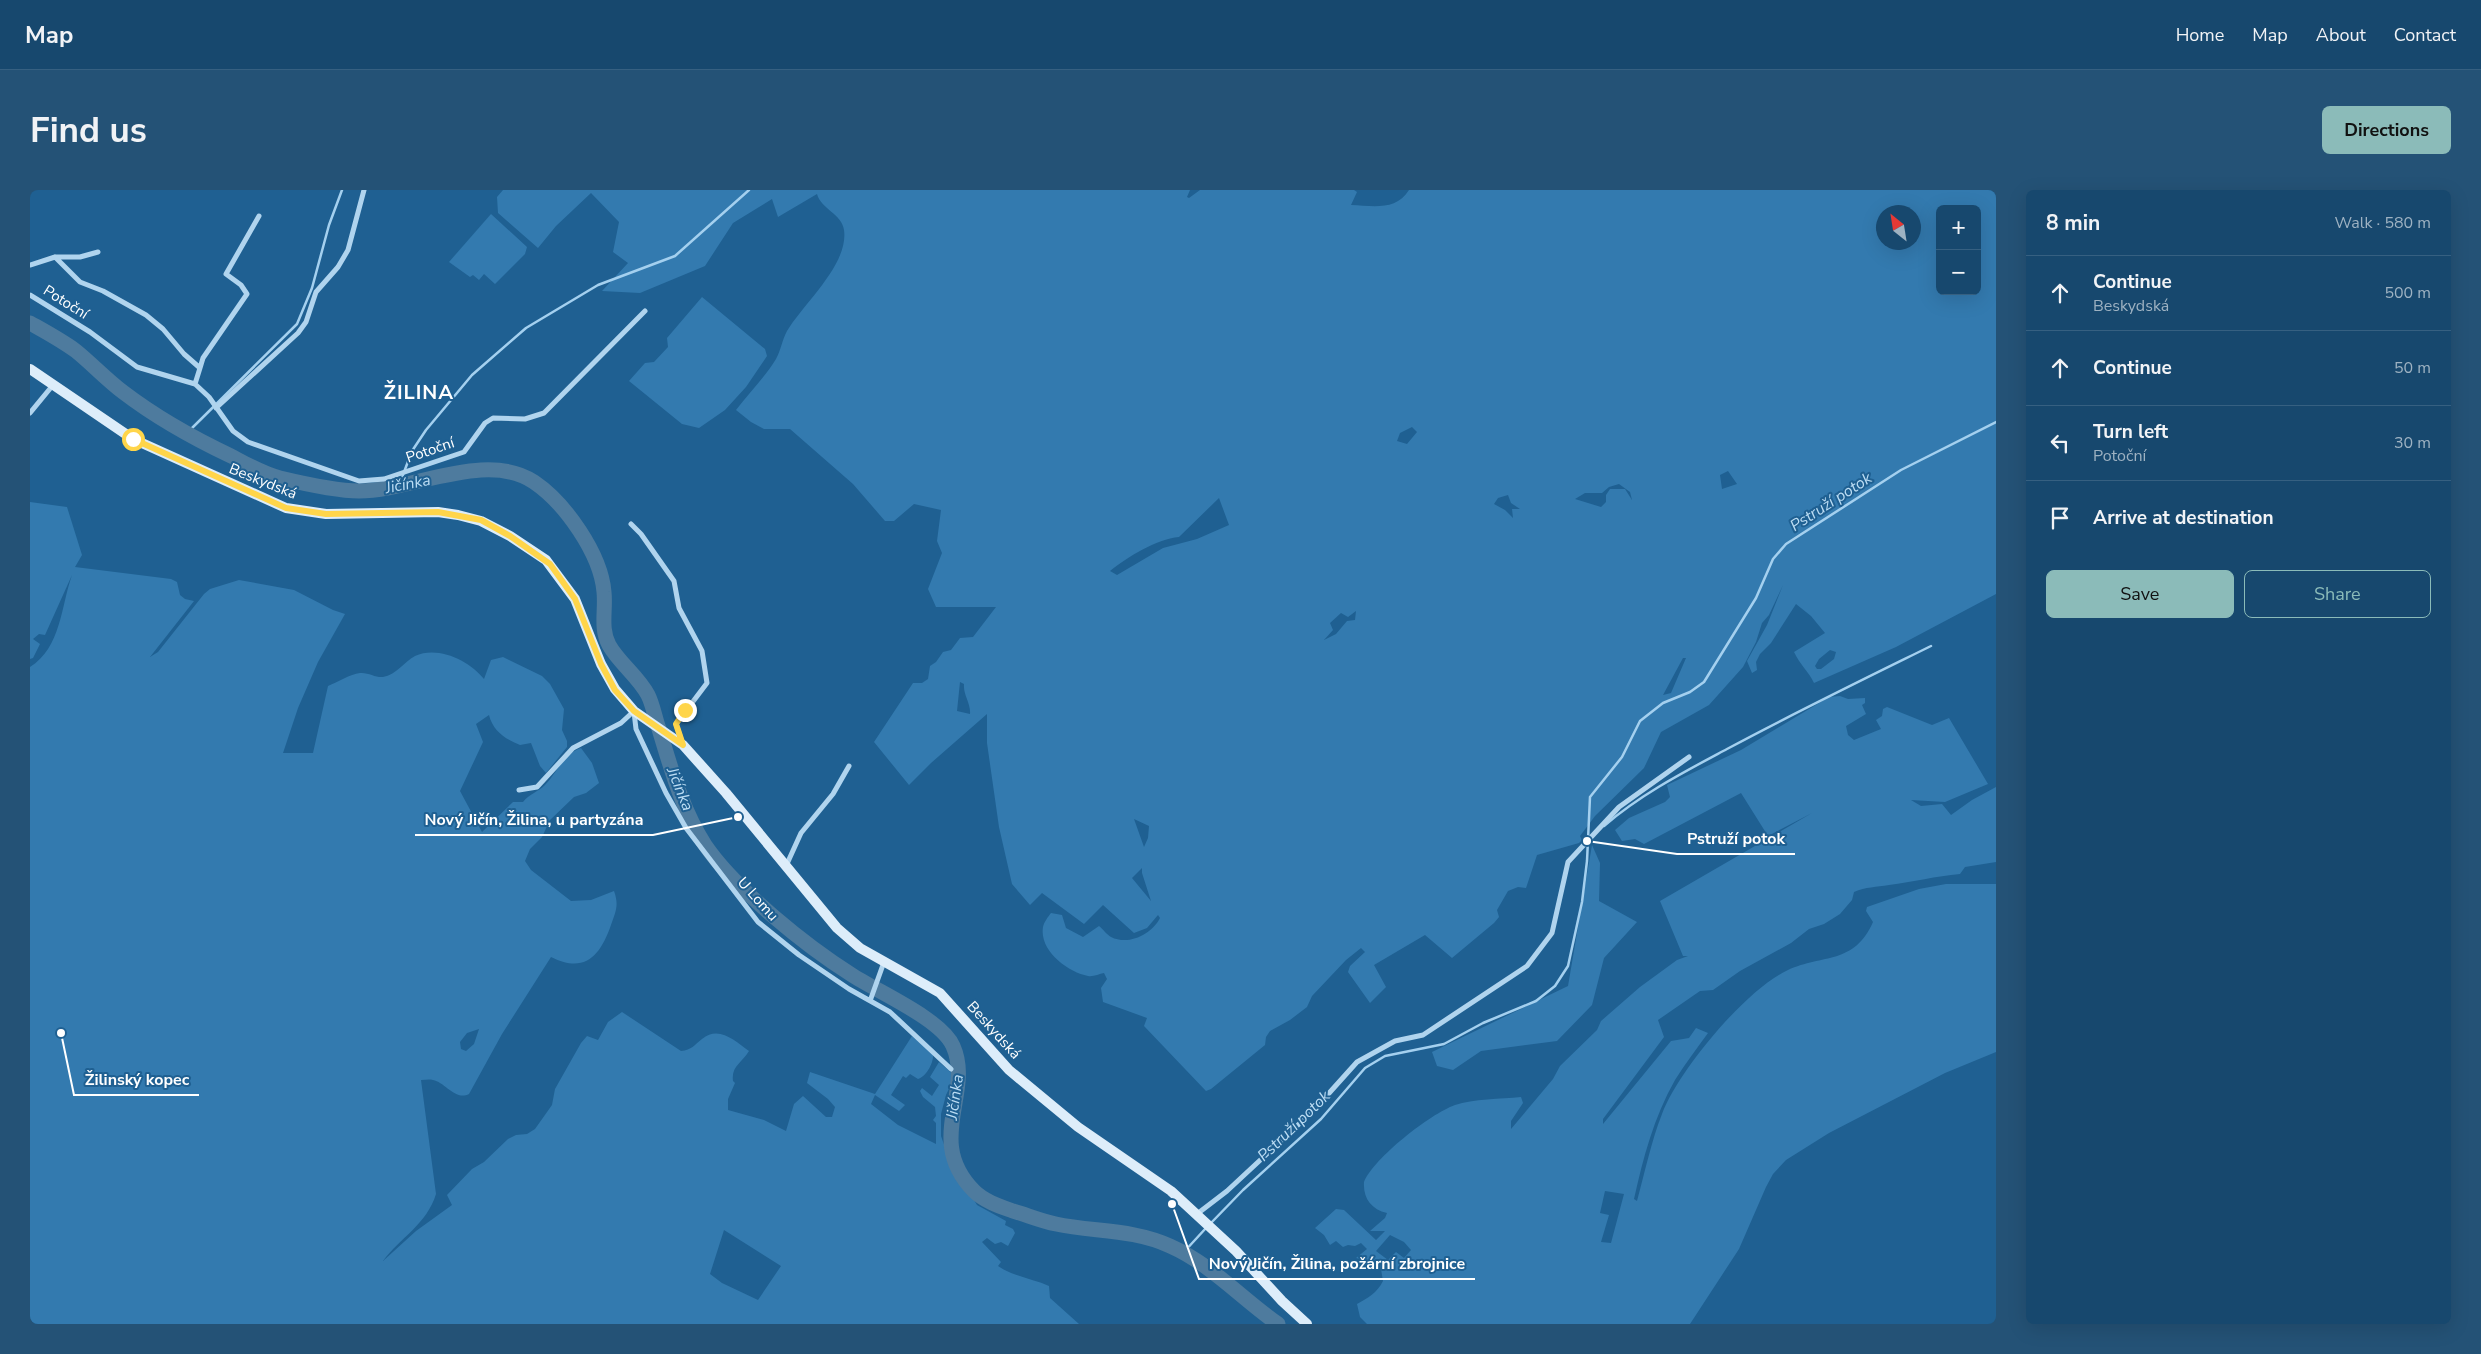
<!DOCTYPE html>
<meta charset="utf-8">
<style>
:root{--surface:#17486e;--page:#245276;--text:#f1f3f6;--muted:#9eb2c2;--line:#366081;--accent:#8bbbb9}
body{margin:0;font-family:"Nunito Sans",sans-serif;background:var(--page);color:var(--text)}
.controls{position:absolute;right:15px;top:15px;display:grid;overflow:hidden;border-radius:8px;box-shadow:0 5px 20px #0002}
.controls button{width:45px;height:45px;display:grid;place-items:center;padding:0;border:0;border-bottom:1px solid var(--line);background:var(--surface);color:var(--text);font:25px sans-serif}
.compass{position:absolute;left:1846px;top:15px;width:45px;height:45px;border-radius:50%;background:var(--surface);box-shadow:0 5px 20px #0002;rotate:330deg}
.stop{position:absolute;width:15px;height:15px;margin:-11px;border:4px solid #ffd54a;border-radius:50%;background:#fff}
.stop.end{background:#ffd54a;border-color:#fff;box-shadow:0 1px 5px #0008}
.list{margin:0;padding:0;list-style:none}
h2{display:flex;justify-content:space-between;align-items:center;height:65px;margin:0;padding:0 20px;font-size:21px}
h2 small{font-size:16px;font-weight:400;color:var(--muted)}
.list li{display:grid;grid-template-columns:32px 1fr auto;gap:15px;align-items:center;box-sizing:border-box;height:75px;padding:0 20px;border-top:1px solid var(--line)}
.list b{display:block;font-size:19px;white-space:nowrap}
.list p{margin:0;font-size:16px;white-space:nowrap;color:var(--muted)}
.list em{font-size:16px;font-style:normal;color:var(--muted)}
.actions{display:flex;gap:10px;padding:15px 20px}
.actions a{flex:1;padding:11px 0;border:1px solid var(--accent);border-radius:8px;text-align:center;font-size:18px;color:var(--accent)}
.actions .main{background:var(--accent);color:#111}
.icon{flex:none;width:28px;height:28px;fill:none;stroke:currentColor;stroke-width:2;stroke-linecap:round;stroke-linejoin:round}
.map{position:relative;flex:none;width:1966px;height:1134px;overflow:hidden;border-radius:8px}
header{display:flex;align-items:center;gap:30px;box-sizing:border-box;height:70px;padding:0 25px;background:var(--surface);border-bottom:1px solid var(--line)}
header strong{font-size:24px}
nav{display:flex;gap:28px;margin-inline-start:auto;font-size:18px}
.intro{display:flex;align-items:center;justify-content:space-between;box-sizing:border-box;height:120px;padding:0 30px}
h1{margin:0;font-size:35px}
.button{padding:12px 22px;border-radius:8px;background:var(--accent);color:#111;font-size:18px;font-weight:700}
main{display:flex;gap:30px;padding:0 30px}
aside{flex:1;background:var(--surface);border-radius:8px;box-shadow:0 5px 20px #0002}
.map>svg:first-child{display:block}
</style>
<header>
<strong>Map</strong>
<nav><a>Home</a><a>Map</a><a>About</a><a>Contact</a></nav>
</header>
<div class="intro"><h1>Find us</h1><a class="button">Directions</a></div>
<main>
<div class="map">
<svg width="1966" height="1134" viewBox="0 0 1966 1134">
<rect width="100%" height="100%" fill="#1f6092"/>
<path fill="#337aaf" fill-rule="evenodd" d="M473 0H1160L1157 7 1159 8 1170 0H1324L1327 2 1321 15C1343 16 1366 21 1379 0H1966V404L1866 457 1784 493C1779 482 1770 475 1764 462L1795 443 1781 426 1766 414 1741 453 1730 464 1726 472 1727 480 1722 483 1717 471 1737 435 1753 395 1739 425 1732 433 1726 452 1713 477 1679 515 1631 542 1614 578 1565 626 1550 646 1552 650 1549 653 1507 665 1496 698 1488 697 1478 701 1467 720 1469 727 1464 733 1422 768 1395 745 1344 775 1356 797 1340 813 1318 782 1320 776 1335 762 1331 758 1316 770 1282 806 1277 817 1260 830 1240 841 1236 847 1235 855 1181 899 1176 901 1114 836 1117 828 1073 812 1071 798 1077 789 1074 783C1069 784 1063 787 1058 786 1038 782 1009 761 1013 737 1014 732 1018 727 1021 723L1032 725 1036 738 1053 747 1069 736C1073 739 1077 745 1081 747 1099 756 1122 744 1130 728L1128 725 1117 738 1104 743 1073 715 1054 734 1012 703 1000 715 982 694 969 637 957 553V524L901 573 879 595 844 552 883 493H892L898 489 900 476 906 472 913 462 921 460 930 448 943 447 966 417H906L898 399 912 363 907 351 911 320 884 314 864 331H855L823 294 760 239H734L721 232 706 220C719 203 735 187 746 169 751 160 752 150 757 141 774 113 819 74 814 40 812 24 791 19 787 4L748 27 742 9 703 33 675 76 610 103 572 101 598 73 583 62 589 32 561 3 526 36 508 58 468 23 467 7ZM1910 19H1947V101H1910ZM1884 22V52H1854V22ZM1382 237 1387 242 1377 254 1367 251 1370 243ZM1698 281 1707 294 1692 299 1690 285ZM1589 294 1600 302 1602 310 1595 299H1580L1576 305V312L1571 317 1545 309 1555 303H1572L1579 297ZM1478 305 1481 313 1490 319H1482L1483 328 1475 320 1464 314 1468 308ZM1189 308 1199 335 1167 349 1133 358 1087 385 1080 381C1098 367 1126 349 1149 347ZM1326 421 1325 430 1317 431 1306 444 1294 450 1303 440 1300 433 1311 423 1318 427ZM1800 460 1806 462 1804 469 1791 479H1787L1785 476 1789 469ZM1653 468H1656L1641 503 1633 505ZM930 492 934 494C933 505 941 513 940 524L927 521ZM1104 629 1119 636 1118 648 1114 657ZM1112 678V683L1121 711 1102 688Z
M461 24 497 57 495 64 465 94 454 84 449 90 443 85 440 87 419 72Z
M672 107 735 159 737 166 716 197 695 220 669 238 652 234 599 191 615 173 624 172 638 157 637 148Z
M0 312 37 317 52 365 45 377 141 389 147 392 150 405 155 409 164 411 120 467 128 462 174 404 180 399 209 390 264 400 303 420 315 424 288 472 268 518 253 563H283L298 496C308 492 320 484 330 483 338 482 346 488 353 487 366 485 374 472 385 466 408 455 440 471 454 489L461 470 473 467 512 486 520 494 534 519 532 540 537 551V557L516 583 510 576 501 553 490 555C475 549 463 541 459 525L446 534 453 552 430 601 452 642 483 612H493C499 604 508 602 515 595 527 583 533 564 551 558L562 573 569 593 556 603 544 607 520 630 512 647 500 659 495 671 501 680 541 711 561 710 584 701C589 715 586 721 581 735 570 766 555 784 521 767L472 844 439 904C425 911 415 892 403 890 399 889 395 890 391 890L406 1004C397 1034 370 1048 353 1071L386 1041 422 1015 417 1005 442 979 454 972 478 949 486 945 497 944 505 939 522 915 525 899 551 853 557 846 568 850 578 832 592 822 651 861C662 860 664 855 672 849 689 835 705 851 719 861 712 873 701 876 703 891L705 893 698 909V920L734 930 756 941 764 914 773 906 796 927H802L805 917 798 909 777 893 780 882 845 904 882 846 903 864C904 873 896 887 888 889L880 884 876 888 873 886 861 905 875 915 869 921 845 905 841 914 868 935 906 954V933L903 930 906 926 905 917 893 907 890 901 892 898 902 906 909 895 900 887 909 872 925 886 916 905 911 924V946L918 966 947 1015 976 1031 975 1035 983 1039 985 1043 978 1056 971 1052 965 1054 957 1048 952 1052 971 1072 968 1076C982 1086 1003 1089 1019 1096L1020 1108 1049 1134H0V477C31 458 31 416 42 385L15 445 9 444 3 449 10 454 3 468 0 469ZM449 839 444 854 436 861 431 859 430 852 437 843ZM694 1040 751 1076 728 1110 692 1093 680 1084Z
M1810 506 1818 509 1835 508V513L1832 515 1836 524 1816 536 1818 545 1824 550 1851 539 1846 530 1852 526 1853 519 1857 517 1902 535 1919 528 1958 594 1915 612 1881 610 1891 616 1912 614 1921 625 1942 610 1966 597V672L1935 677 1930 684C1906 686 1883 692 1859 695 1846 697 1836 697 1824 702L1822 710 1810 724 1794 734 1779 739 1761 753 1710 781 1683 800 1670 801 1628 830 1634 847 1573 929V934L1641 851 1659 848 1666 838 1678 843C1667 858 1655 874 1645 890 1624 927 1613 968 1604 1009L1607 1011C1615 982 1621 952 1632 924 1648 881 1716 799 1758 780 1793 764 1824 775 1843 732L1836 721 1837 717 1889 699 1916 694H1966V862L1915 883 1799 943 1756 970 1743 984 1736 997 1709 1059 1660 1134H1337L1330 1127 1327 1114C1338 1108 1347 1103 1353 1091L1351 1079 1338 1071 1326 1068 1337 1059 1331 1053 1325 1056 1318 1055 1313 1057 1306 1051 1300 1055 1294 1045 1285 1038 1306 1019 1314 1020 1346 1050 1355 1041H1340L1355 1028 1357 1023C1341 1019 1333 1008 1334 992 1344 968 1400 924 1425 915 1443 909 1471 909 1491 907L1493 913 1481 931V939L1523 889 1530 876 1567 840 1571 831 1610 797 1647 770 1658 766H1673H1653L1630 711 1782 623 1738 646 1711 603 1614 654 1605 649 1592 651 1585 640 1599 628 1635 612 1640 607 1637 595 1711 560 1799 507ZM1575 1001 1594 1004 1581 1053 1571 1052 1579 1025 1570 1023ZM1360 1045 1374 1052 1381 1060 1374 1068 1366 1062 1358 1070 1346 1061Z
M1562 655 1570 673 1569 711 1607 732 1574 768 1562 815 1527 851 1451 861 1423 880 1407 876 1402 862 1538 796Z"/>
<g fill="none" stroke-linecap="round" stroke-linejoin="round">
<path stroke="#a4d0ef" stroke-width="2.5" d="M156 244 267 134 282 98 299 35 312 0
M368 298 382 261 396 240 442 185 496 138 568 95 645 66 719 0
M1574 636C1611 604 1654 582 1697 559 1764 523 1832 490 1901 456
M1180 1034 1213 1000 1291 929 1335 878 1355 866 1414 854 1453 833 1506 811 1525 796 1538 776 1552 712 1557 671 1560 607 1592 567 1610 531 1633 513 1660 502 1674 492 1726 408 1743 369 1756 354 1871 280 1966 232
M1153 1063 1176 1038"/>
<path stroke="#4e7b9e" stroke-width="15" d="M0 133C16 142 31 150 46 161 62 174 77 190 93 202 127 228 163 248 201 266 216 274 233 284 250 288 271 293 308 301 329 301 382 301 457 260 504 292 535 313 571 364 574 402 576 420 570 438 579 455 589 473 608 486 618 505 623 515 625 528 629 539 641 578 652 620 675 655 705 699 776 756 822 785 848 802 911 829 923 856 944 903 894 950 944 1001 954 1011 969 1016 983 1021 997 1025 1011 1031 1026 1034 1064 1042 1103 1039 1140 1056 1181 1074 1212 1109 1248 1134"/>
<path stroke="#b0d4ee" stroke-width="5" d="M25 67 50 92 73 101 116 125 133 139 154 164 170 178 165 194
M0 75 25 67H50L68 62
M0 105 60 142 107 177 165 194 179 207 203 241 218 252 329 291 354 289 434 262 455 233 463 228 495 229 514 223 615 121
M170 178 173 168 217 104 211 95 196 84 229 26
M186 218 268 143 276 132 286 102 308 77 318 60 334 0
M0 223 23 195
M601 334 611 344 644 391 649 418 672 461 677 493 646 534 652 552
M604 522 606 539 636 603 656 638 728 732 769 765 819 799 860 822 921 879
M489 600 507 597 543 558 591 533 604 521
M756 676 771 643 803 604 819 576
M840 811 854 772
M1167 1024 1197 1001 1283 921 1327 872 1365 851 1393 845 1497 776 1522 743 1538 672 1589 617 1659 567"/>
<path stroke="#ddedfa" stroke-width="10" d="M0 179 103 249 256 318 296 324 408 322 428 325 451 331 480 346 516 370 545 409 571 474 585 499 604 521 653 555 696 603 807 738 830 758 910 803 979 880 1048 937 1141 1001 1206 1061 1252 1111 1277 1134"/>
</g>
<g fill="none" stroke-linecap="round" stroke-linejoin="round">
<path stroke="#ffd54a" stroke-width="6" d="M103 249 256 318 296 324 408 322 451 330 480 346 520 374 545 409 571 474 585 500 604 521 653 555 646 534 655 520"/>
</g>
<g text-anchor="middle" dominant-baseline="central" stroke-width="4" stroke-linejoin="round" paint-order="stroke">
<g font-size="15" fill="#fff" stroke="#1f6092">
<text transform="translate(36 112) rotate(32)">Potoční</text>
<text transform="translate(400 260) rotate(-19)">Potoční</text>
<text transform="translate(233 291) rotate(22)">Beskydská</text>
<text transform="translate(728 709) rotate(48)">U Lomu</text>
<text transform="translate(964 840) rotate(48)">Beskydská</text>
</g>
<g font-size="16" font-style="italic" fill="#bcddf4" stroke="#1f6092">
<text transform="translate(378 294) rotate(-11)">Jičínka</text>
<text transform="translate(1801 312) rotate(-33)">Pstruží potok</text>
<text transform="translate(650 599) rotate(68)">Jičínka</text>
<text transform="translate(925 907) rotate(-82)">Jičínka</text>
<text transform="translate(1264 936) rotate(-44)">Pstruží potok</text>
</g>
<g font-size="20" font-weight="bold" letter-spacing="1" fill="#fff" stroke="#1f6092">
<text x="389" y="202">ŽILINA</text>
</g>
</g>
<path fill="none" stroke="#fff" stroke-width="2" d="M708 627L623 645H385M1557 651L1647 664H1765M31 843L44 905H169M1142 1014L1169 1089H1445"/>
<g fill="#fff" stroke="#1f6092" stroke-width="2">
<circle cx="708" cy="627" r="5"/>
<circle cx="1557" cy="651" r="5"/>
<circle cx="31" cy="843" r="5"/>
<circle cx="1142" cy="1014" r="5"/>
</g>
<g font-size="16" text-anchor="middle" font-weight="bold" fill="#fff" stroke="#1f6092" stroke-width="4" stroke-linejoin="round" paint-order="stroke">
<text x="504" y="635">Nový Jičín, Žilina, u partyzána</text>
<text x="1706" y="654">Pstruží potok</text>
<text x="107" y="895">Žilinský kopec</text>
<text x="1307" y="1079">Nový Jičín, Žilina, požární zbrojnice</text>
</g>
</svg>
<div class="controls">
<button>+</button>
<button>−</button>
</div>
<svg class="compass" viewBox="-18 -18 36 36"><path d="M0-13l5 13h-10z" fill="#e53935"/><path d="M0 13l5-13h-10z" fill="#9eb2c2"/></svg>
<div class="stop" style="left:103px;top:249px"></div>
<div class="stop end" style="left:655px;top:520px"></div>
</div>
<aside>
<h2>8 min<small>Walk · 580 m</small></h2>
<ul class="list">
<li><svg class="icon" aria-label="ahead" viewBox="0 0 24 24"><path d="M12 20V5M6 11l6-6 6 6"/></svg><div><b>Continue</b><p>Beskydská</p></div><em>500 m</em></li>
<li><svg class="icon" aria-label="ahead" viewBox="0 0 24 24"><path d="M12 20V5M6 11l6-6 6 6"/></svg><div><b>Continue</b></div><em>50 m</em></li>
<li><svg class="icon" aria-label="left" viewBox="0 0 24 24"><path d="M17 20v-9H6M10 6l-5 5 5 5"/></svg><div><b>Turn left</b><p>Potoční</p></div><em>30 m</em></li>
<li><svg class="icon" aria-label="arrive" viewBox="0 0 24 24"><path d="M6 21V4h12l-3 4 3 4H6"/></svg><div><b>Arrive at destination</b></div></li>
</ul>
<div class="actions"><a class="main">Save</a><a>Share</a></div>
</aside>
</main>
